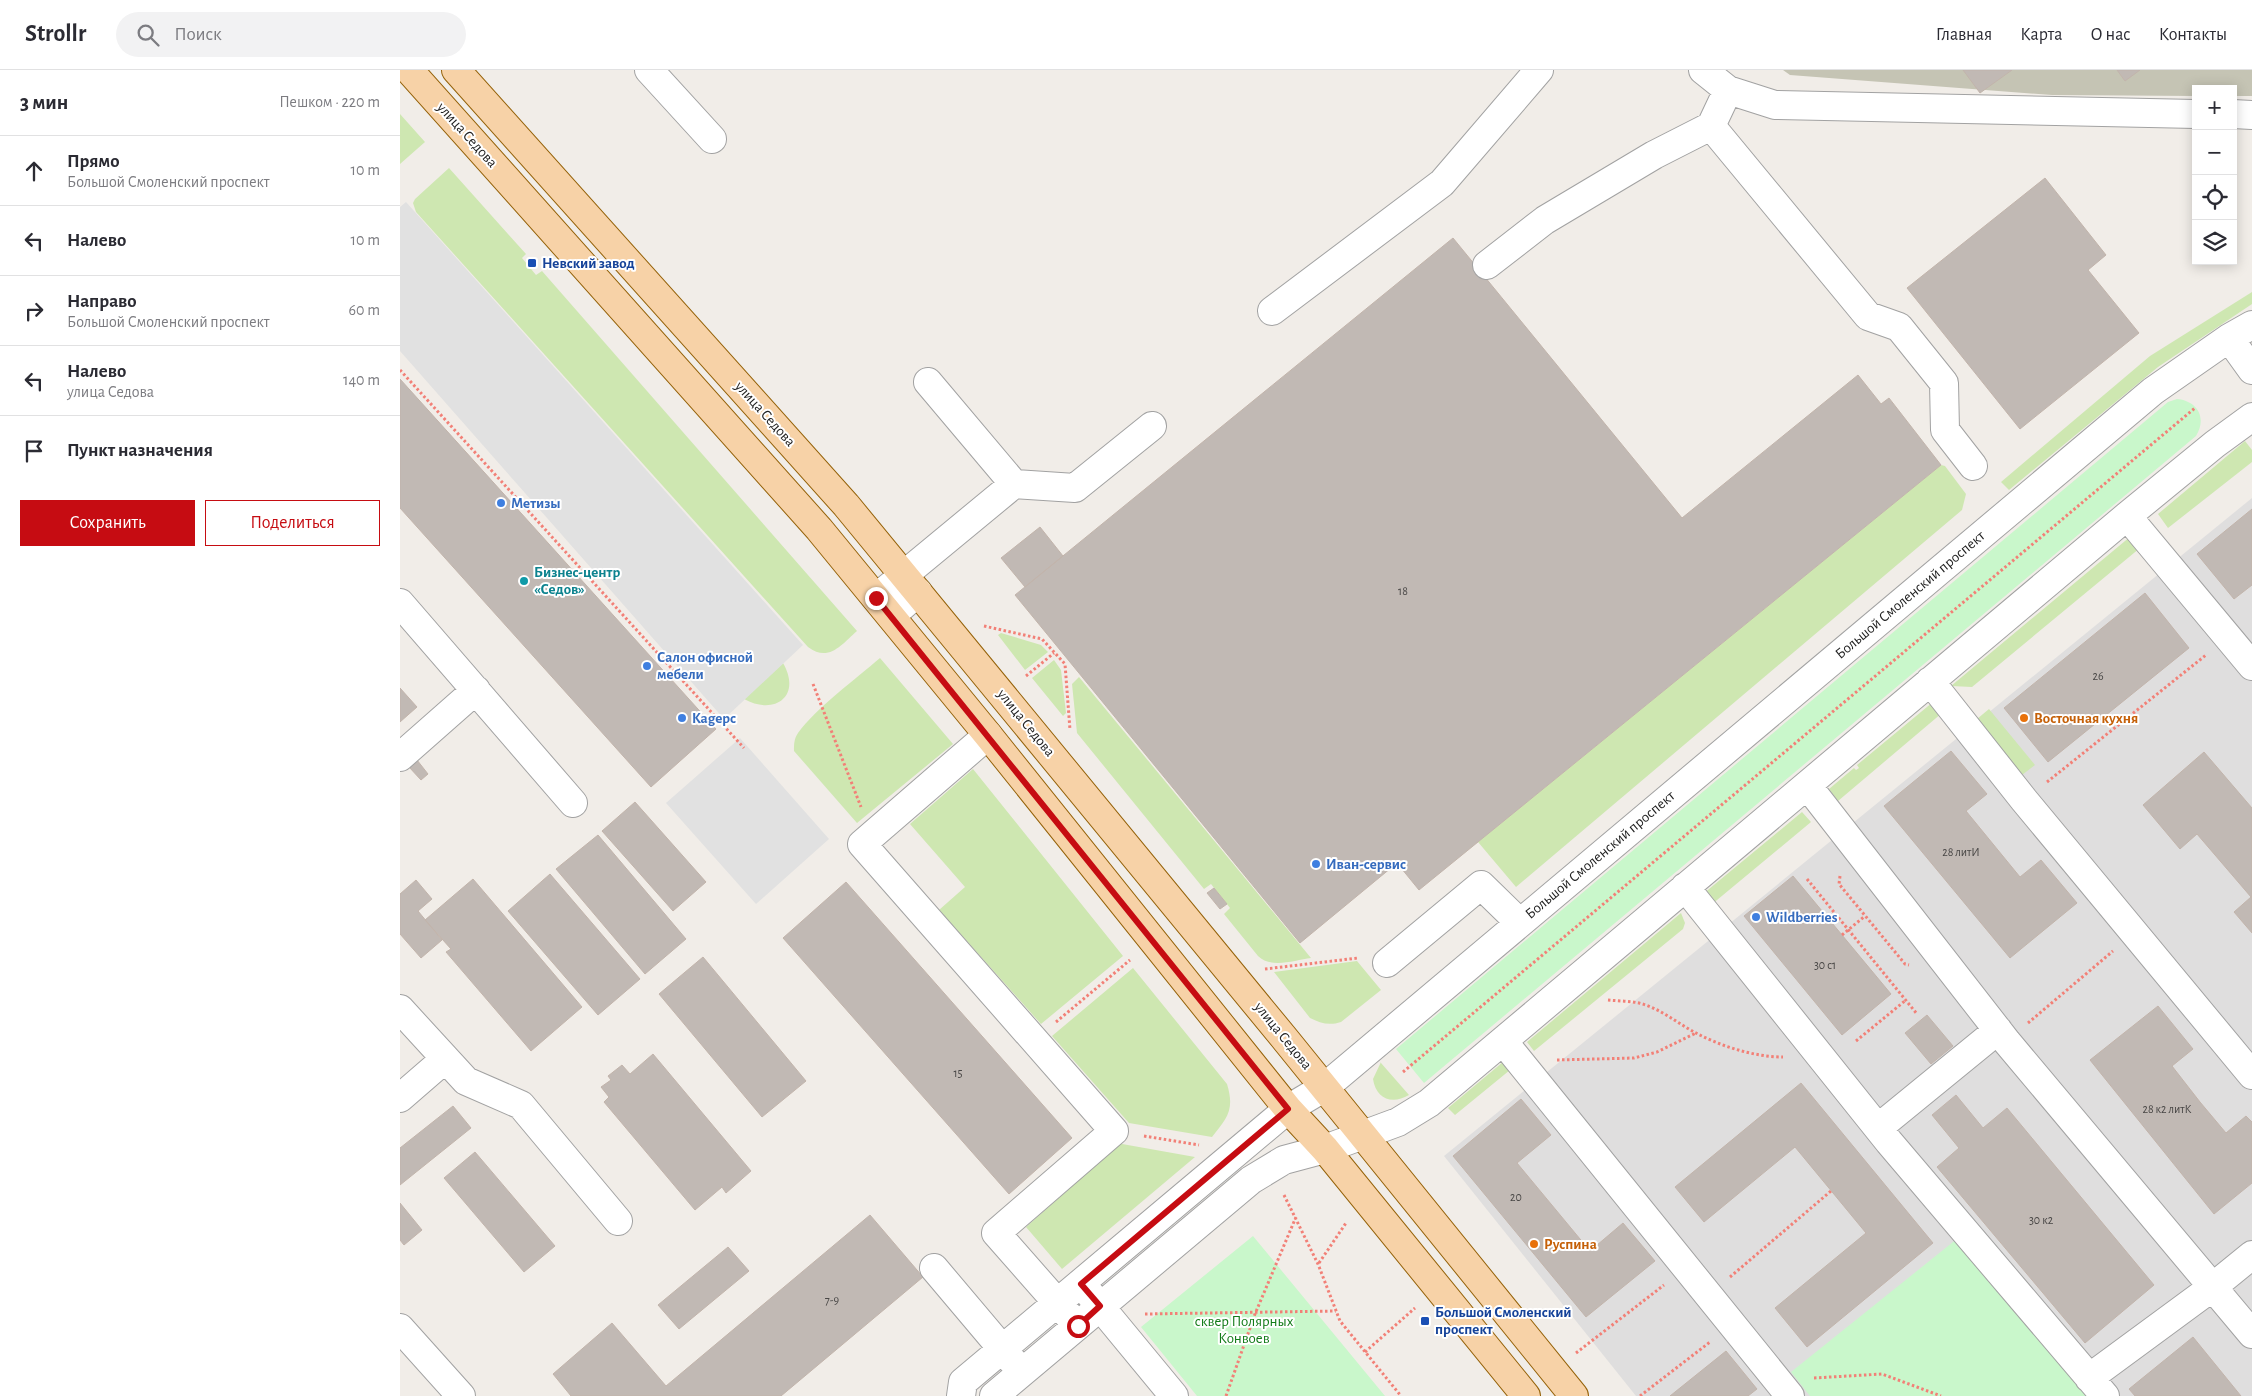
<!DOCTYPE html>
<html lang="ru">
<meta charset="utf-8">
<style>
:root{--surface:#fff;--page:#f2f2f3;--text:#2b2b33;--muted:#7c7c81;--line:#e1e1e2;--accent:#c60c12}
body{margin:0;font-family:"Alegreya Sans",sans-serif;background:var(--page);color:var(--text)}
.controls{position:absolute;right:15px;top:15px;display:grid;overflow:hidden;border-radius:0px;box-shadow:0 2px 12px #0003}
.controls button{width:45px;height:45px;display:grid;place-items:center;padding:0;border:0;border-bottom:1px solid var(--line);background:var(--surface);color:var(--text);font:25px sans-serif}
.stop{position:absolute;width:15px;height:15px;margin:-11px;border:4px solid #c60c12;border-radius:50%;background:#fff}
.stop.end{background:#c60c12;border-color:#fff;box-shadow:0 1px 5px #0008}
.list{margin:0;padding:0;list-style:none}
h2{display:flex;justify-content:space-between;align-items:center;height:65px;margin:0;padding:0 20px;font-size:21px}
h2 small{font-size:16px;font-weight:400;color:var(--muted)}
.list li{display:grid;grid-template-columns:32px 1fr auto;gap:15px;align-items:center;box-sizing:border-box;height:70px;padding:0 20px;border-top:1px solid var(--line)}
.list b{display:block;font-size:19px;white-space:nowrap}
.list p{margin:0;font-size:16px;white-space:nowrap;color:var(--muted)}
.list em{font-size:16px;font-style:normal;color:var(--muted)}
.actions{display:flex;gap:10px;padding:15px 20px}
.actions a{flex:1;padding:11px 0;border:1px solid var(--accent);border-radius:0px;text-align:center;font-size:18px;color:var(--accent)}
.actions .main{background:var(--accent);color:#fff}
.icon{flex:none;width:28px;height:28px;fill:none;stroke:currentColor;stroke-width:2;stroke-linecap:round;stroke-linejoin:round}
.map{position:relative;flex:none;width:1852px;height:1326px;overflow:hidden}
header{display:flex;align-items:center;gap:30px;box-sizing:border-box;height:70px;padding:0 25px;background:var(--surface);border-bottom:1px solid var(--line)}
header strong{font-size:24px}
nav{display:flex;gap:28px;margin-inline-start:auto;font-size:18px}
.search{width:350px;height:45px;background:var(--page);display:flex;align-items:center;gap:12px;box-sizing:border-box;padding:0 18px;border-radius:28px;color:var(--muted);font-size:19px}
main{display:flex}
aside{flex:1;background:var(--surface)}
.map>svg:first-child{display:block}
</style>
<header>
<strong>Strollr</strong>
<div class="search"><svg class="icon" aria-label="search" viewBox="0 0 24 24"><circle cx="10" cy="10" r="6"/><path d="M15 15l6 6"/></svg>Поиск</div>
<nav><a>Главная</a><a>Карта</a><a>О нас</a><a>Контакты</a></nav>
</header>
<main>
<aside>
<h2>3 мин<small>Пешком · 220 m</small></h2>
<ul class="list">
<li><svg class="icon" aria-label="ahead" viewBox="0 0 24 24"><path d="M12 20V5M6 11l6-6 6 6"/></svg><div><b>Прямо</b><p>Большой Смоленский проспект</p></div><em>10 m</em></li>
<li><svg class="icon" aria-label="left" viewBox="0 0 24 24"><path d="M17 20v-9H6M10 6l-5 5 5 5"/></svg><div><b>Налево</b></div><em>10 m</em></li>
<li><svg class="icon" aria-label="right" viewBox="0 0 24 24"><path d="M7 20v-9h11M14 6l5 5-5 5"/></svg><div><b>Направо</b><p>Большой Смоленский проспект</p></div><em>60 m</em></li>
<li><svg class="icon" aria-label="left" viewBox="0 0 24 24"><path d="M17 20v-9H6M10 6l-5 5 5 5"/></svg><div><b>Налево</b><p>улица Седова</p></div><em>140 m</em></li>
<li><svg class="icon" aria-label="arrive" viewBox="0 0 24 24"><path d="M6 21V4h12l-3 4 3 4H6"/></svg><div><b>Пункт назначения</b></div></li>
</ul>
<div class="actions"><a class="main">Сохранить</a><a>Поделиться</a></div>
</aside>
<div class="map">
<svg width="1852" height="1326" viewBox="0 0 1852 1326">
<rect width="100%" height="100%" fill="#f1ede8"/>
<path fill="#dfdede" d="M1852 428V1326H1236L1044 1086Z"/>
<path fill="#c5c4b4" d="M1383 0H1852V26H1833V19H1796V26L1652 25 1390 5Z"/>
<path fill="#cee7b1" d="M0 44 25 72 0 94Z
M49 98 126 184 122 188 136 205 142 201 457 561C442 574 429 593 408 577L16 142 13 133 15 129Z
M1852 222V234L1758 297 1609 420 1601 412 1750 286Z
M1845 371 1852 380V392L1768 458 1758 444Z
M1541 395 1545 396 1566 424 1562 440 1116 817 1078 772Z
M1731 466 1740 478 1572 617 1551 616Z
M601 563 641 575 648 582 625 600 598 565Z
M480 588 553 674 457 753 394 681C394 674 394 669 398 663 415 639 457 608 480 588Z
M654 590 661 600 666 643 663 646 632 608Z
M383 593C402 626 375 646 344 629Z
M679 607 911 888C895 890 871 899 858 886L824 844 830 838 811 814 804 819 677 663 672 614Z
M1533 632 1542 643 1438 731 1429 719 1454 698 1456 700 1459 698 1457 695Z
M1589 639 1635 695 1622 705 1577 649Z
M573 699 723 886 641 954 539 840 565 817 510 754Z
M1402 742 1411 752 1311 835 1303 824Z
M1281 843 1285 853 1283 859 1134 981 1127 972Z
M957 891 981 920 941 952C929 956 920 953 910 948L874 902Z
M733 898 827 1014C835 1040 827 1048 812 1067L729 1053 652 966Z
M981 992V993L1009 1025C992 1035 976 1029 973 1009Z
M1103 992 1110 1000 1055 1045 1048 1038Z
M711 1072 795 1087 662 1199 626 1157 715 1078Z"/>
<path fill="#c9f7cb" d="M1777 329C1798 331 1807 348 1796 366L1024 1013 996 979 1768 332Z
M853 1166 985 1326H797L741 1257Z
M1558 1168 1689 1326H1410L1391 1302Z"/>
<path fill="#e1e1e1" d="M6 132 403 575 324 649 0 281V137Z
M340 668 429 769 356 834 266 733Z"/>
<path fill="#c1b9b4" stroke="#c2b4ab" d="M1563 0H1612L1580 23Z
M1717 0H1740L1725 11Z
M1645 108 1706 185 1688 200 1739 263 1620 359 1507 218Z
M1053 168 1282 448 1458 305 1481 334 1489 328 1541 395 1019 820 997 793 900 873 615 525Z
M0 309 316 659 251 717 0 438Z
M1852 439V515L1834 529 1797 484Z
M640 457 663 486 625 517 601 488Z
M1745 523 1789 578 1648 692 1604 638Z
M0 618 17 637 0 652Z
M1551 681 1587 724 1566 741 1620 807 1641 790 1677 833 1610 888 1484 736Z
M1804 682 1852 738V863L1834 842 1851 827 1797 764 1780 779 1743 735Z
M17 690 28 704 21 710 9 697Z
M235 732 306 812 273 841 202 761Z
M198 765 286 869 245 904 156 799Z
M150 804 240 909 198 945 108 841Z
M1393 806 1491 924 1442 965 1344 846Z
M73 809 182 937 131 981 46 882 51 879 25 850Z
M16 810 32 829 18 841 42 870 21 888 0 864V824Z
M446 812 672 1068 609 1124 383 868Z
M814 818 827 834 820 839 807 823Z
M303 887 406 1011 362 1047 259 924Z
M1758 936 1793 979 1772 996 1800 1032 1826 1063 1846 1046 1852 1052V1113L1814 1144 1690 990Z
M1527 945 1553 976 1531 994 1505 963Z
M253 984 351 1101 326 1123 322 1117 295 1140 204 1032 209 1027 201 1017 211 1010 208 1006 222 995 230 1004Z
M1401 1013 1533 1173 1407 1277 1375 1238 1466 1163 1400 1083 1395 1077 1304 1152 1275 1117Z
M1556 1025 1583 1058 1607 1038 1754 1215 1685 1273 1537 1097 1559 1078 1532 1045Z
M1121 1029 1151 1065 1117 1093 1190 1181 1223 1153 1255 1191 1186 1247 1053 1086Z
M53 1036 71 1058 0 1115V1078Z
M75 1082 155 1176 124 1202 44 1108Z
M0 1133 22 1160 4 1175 0 1170Z
M470 1145 523 1207 381 1326H171L153 1304 212 1253 266 1316Z
M328 1177 349 1201 279 1259 258 1235Z
M1793 1267 1841 1326H1735L1729 1319Z
M1326 1281 1357 1319 1348 1326H1270Z"/>
<g fill="none" stroke-linecap="round" stroke-linejoin="round">
<g stroke="#a2a2a2" stroke-width="30">
<path id="minor" d="M249 0 312 69
M1303 0 1328 20 1375 35 1796 44
M1328 20 1311 56 1468 246 1499 257 1544 313 1545 360 1573 396
M1833 44 1852 45
M1087 195 1145 150 1254 85 1311 56
M872 241 1042 113 1139 0
M1829 268 1852 300
M528 312 614 414
M1727 446 1852 596
M476 528 614 414 675 418 752 356
M0 533 173 733
M491 546 518 522
M1530 611 1624 730 1852 1005
M588 665 462 774 714 1061 596 1163 669 1246
M0 687 76 620
M1407 715 1607 972 1852 1264
M1285 817 1489 1072 1705 1326
M987 893 1081 815 1120 853
M0 939 66 1011 121 1035 218 1151
M1103 971 1390 1326
M0 1028 45 989
M1478 1058 1598 960
M534 1198 615 1294
M689 1223 774 1326
M0 1258 61 1326
M1689 1308 1814 1216 1852 1185
M561 1326 563 1312 888 1039 925 1017 1753 321 1829 268 1852 255
M594 1326 851 1110 884 1090 925 1079 998 1052 1029 1033 1727 446 1815 374 1852 347"/>
</g>
<g stroke="#956209" stroke-width="30">
<path id="major" d="M9 0 419 459 588 665 888 1039 925 1079 1126 1326
M56 0 446 435 885 969 1174 1326"/>
</g>
<path stroke="#f28077" stroke-width="3" stroke-dasharray="2.5 2.5" stroke-linecap="butt" d="M0 300 344 678
M584 556 642 569 665 594 670 660
M626 606 654 583
M413 614 461 737
M1647 712 1806 585
M1440 806 1439 814 1505 894 1509 895
M1407 809 1517 944
M1442 865 1465 846
M865 899 958 888
M1208 930C1218 931 1229 931 1239 933 1259 938 1276 952 1294 962 1320 976 1354 987 1383 987
M656 952 730 890
M1628 953 1713 881
M1456 971 1506 930
M1157 990 1234 988 1257 982 1296 963
M1003 1002 1795 338
M744 1066 799 1075
M884 1125 918 1194 940 1251 1001 1326
M919 1193 946 1153
M1330 1207 1431 1121
M745 1244 936 1241
M965 1282 1015 1238
M1176 1283 1264 1215
M1414 1308 1482 1304 1541 1326
M826 1326 855 1244 896 1147
M1240 1326 1310 1272"/>
<use href="#minor" stroke="#fff" stroke-width="28"/>
<use href="#major" stroke="#f7d2a7" stroke-width="28"/>
</g>
<g fill="none" stroke-linecap="round" stroke-linejoin="round">
<path stroke="#c60c12" stroke-width="6" d="M476 528 888 1039 681 1214 700 1236 678 1256"/>
</g>
<g fill="#1a4fb4" stroke="#fff" stroke-width="2">
<rect x="127" y="188" width="10" height="10" rx="2.5"/>
<rect x="1020" y="1246" width="10" height="10" rx="2.5"/>
</g>
<g fill="#3f7fe0" stroke="#fff" stroke-width="2">
<circle cx="101" cy="433" r="5"/>
<circle cx="247" cy="596" r="5"/>
<circle cx="282" cy="648" r="5"/>
<circle cx="916" cy="794" r="5"/>
<circle cx="1356" cy="847" r="5"/>
</g>
<circle fill="#0f9aa8" stroke="#fff" stroke-width="2" cx="124" cy="511" r="5"/>
<g fill="#e8710a" stroke="#fff" stroke-width="2">
<circle cx="1624" cy="648" r="5"/>
<circle cx="1134" cy="1174" r="5"/>
</g>
<g text-anchor="middle" dominant-baseline="central" stroke-width="4" stroke-linejoin="round" paint-order="stroke">
<g font-size="12" fill="#494746">
<text x="1003" y="521">18</text>
<text x="1698" y="606">26</text>
<text x="1561" y="782">28 литИ</text>
<text x="1425" y="895">30 с1</text>
<text x="558" y="1003">15</text>
<text x="1767" y="1039">28 к2 литК</text>
<text x="1116" y="1127">20</text>
<text x="1641" y="1150">30 к2</text>
<text x="432" y="1230">7-9</text>
</g>
<g font-size="15" fill="#212121" stroke="#fff">
<text transform="translate(67 65) rotate(48)">улица Седова</text>
<text transform="translate(365 344) rotate(48)">улица Седова</text>
<text transform="translate(1510 525) rotate(-40)">Большой Смоленский проспект</text>
<text transform="translate(626 653) rotate(51)">улица Седова</text>
<text transform="translate(1200 785) rotate(-40)">Большой Смоленский проспект</text>
<text transform="translate(883 966) rotate(51)">улица Седова</text>
</g>
<g font-size="15" font-weight="bold" fill="#164399" stroke="#fff" text-anchor="start">
<text x="142" y="193">Невский завод</text>
<text x="1035" y="1242">Большой Смоленский<tspan x="1035" dy="17">проспект</tspan></text>
</g>
<g font-size="15" font-weight="bold" fill="#366cbe" stroke="#fff" text-anchor="start">
<text x="111" y="433">Метизы</text>
<text x="257" y="587">Салон офисной<tspan x="257" dy="17">мебели</tspan></text>
<text x="292" y="648">Kagepc</text>
<text x="926" y="794">Иван-сервис</text>
<text x="1366" y="847">Wildberries</text>
</g>
<g font-size="15" font-weight="bold" fill="#0d838f" stroke="#fff" text-anchor="start">
<text x="134" y="502">Бизнес-центр<tspan x="134" dy="17">«Седов»</tspan></text>
</g>
<g font-size="15" font-weight="bold" fill="#c56008" stroke="#fff" text-anchor="start">
<text x="1634" y="648">Восточная кухня</text>
<text x="1144" y="1174">Руспина</text>
</g>
<g font-size="15" fill="#127b18" stroke="#fff">
<text x="844" y="1251">сквер Полярных<tspan x="844" dy="17">Конвоев</tspan></text>
</g>
</g>
</svg>
<div class="controls">
<button>+</button>
<button>−</button>
<button><svg class="icon" aria-label="locate" viewBox="0 0 24 24"><circle cx="12" cy="12" r="6"/><path d="M12 2v4M12 18v4M2 12h4M18 12h4"/></svg></button>
<button><svg class="icon" aria-label="layers" viewBox="0 0 24 24"><path d="M12 4l9 5-9 5-9-5zM3 14l9 5 9-5"/></svg></button>
</div>
<div class="stop" style="left:678px;top:1256px"></div>
<div class="stop end" style="left:476px;top:528px"></div>
</div>
</main>
